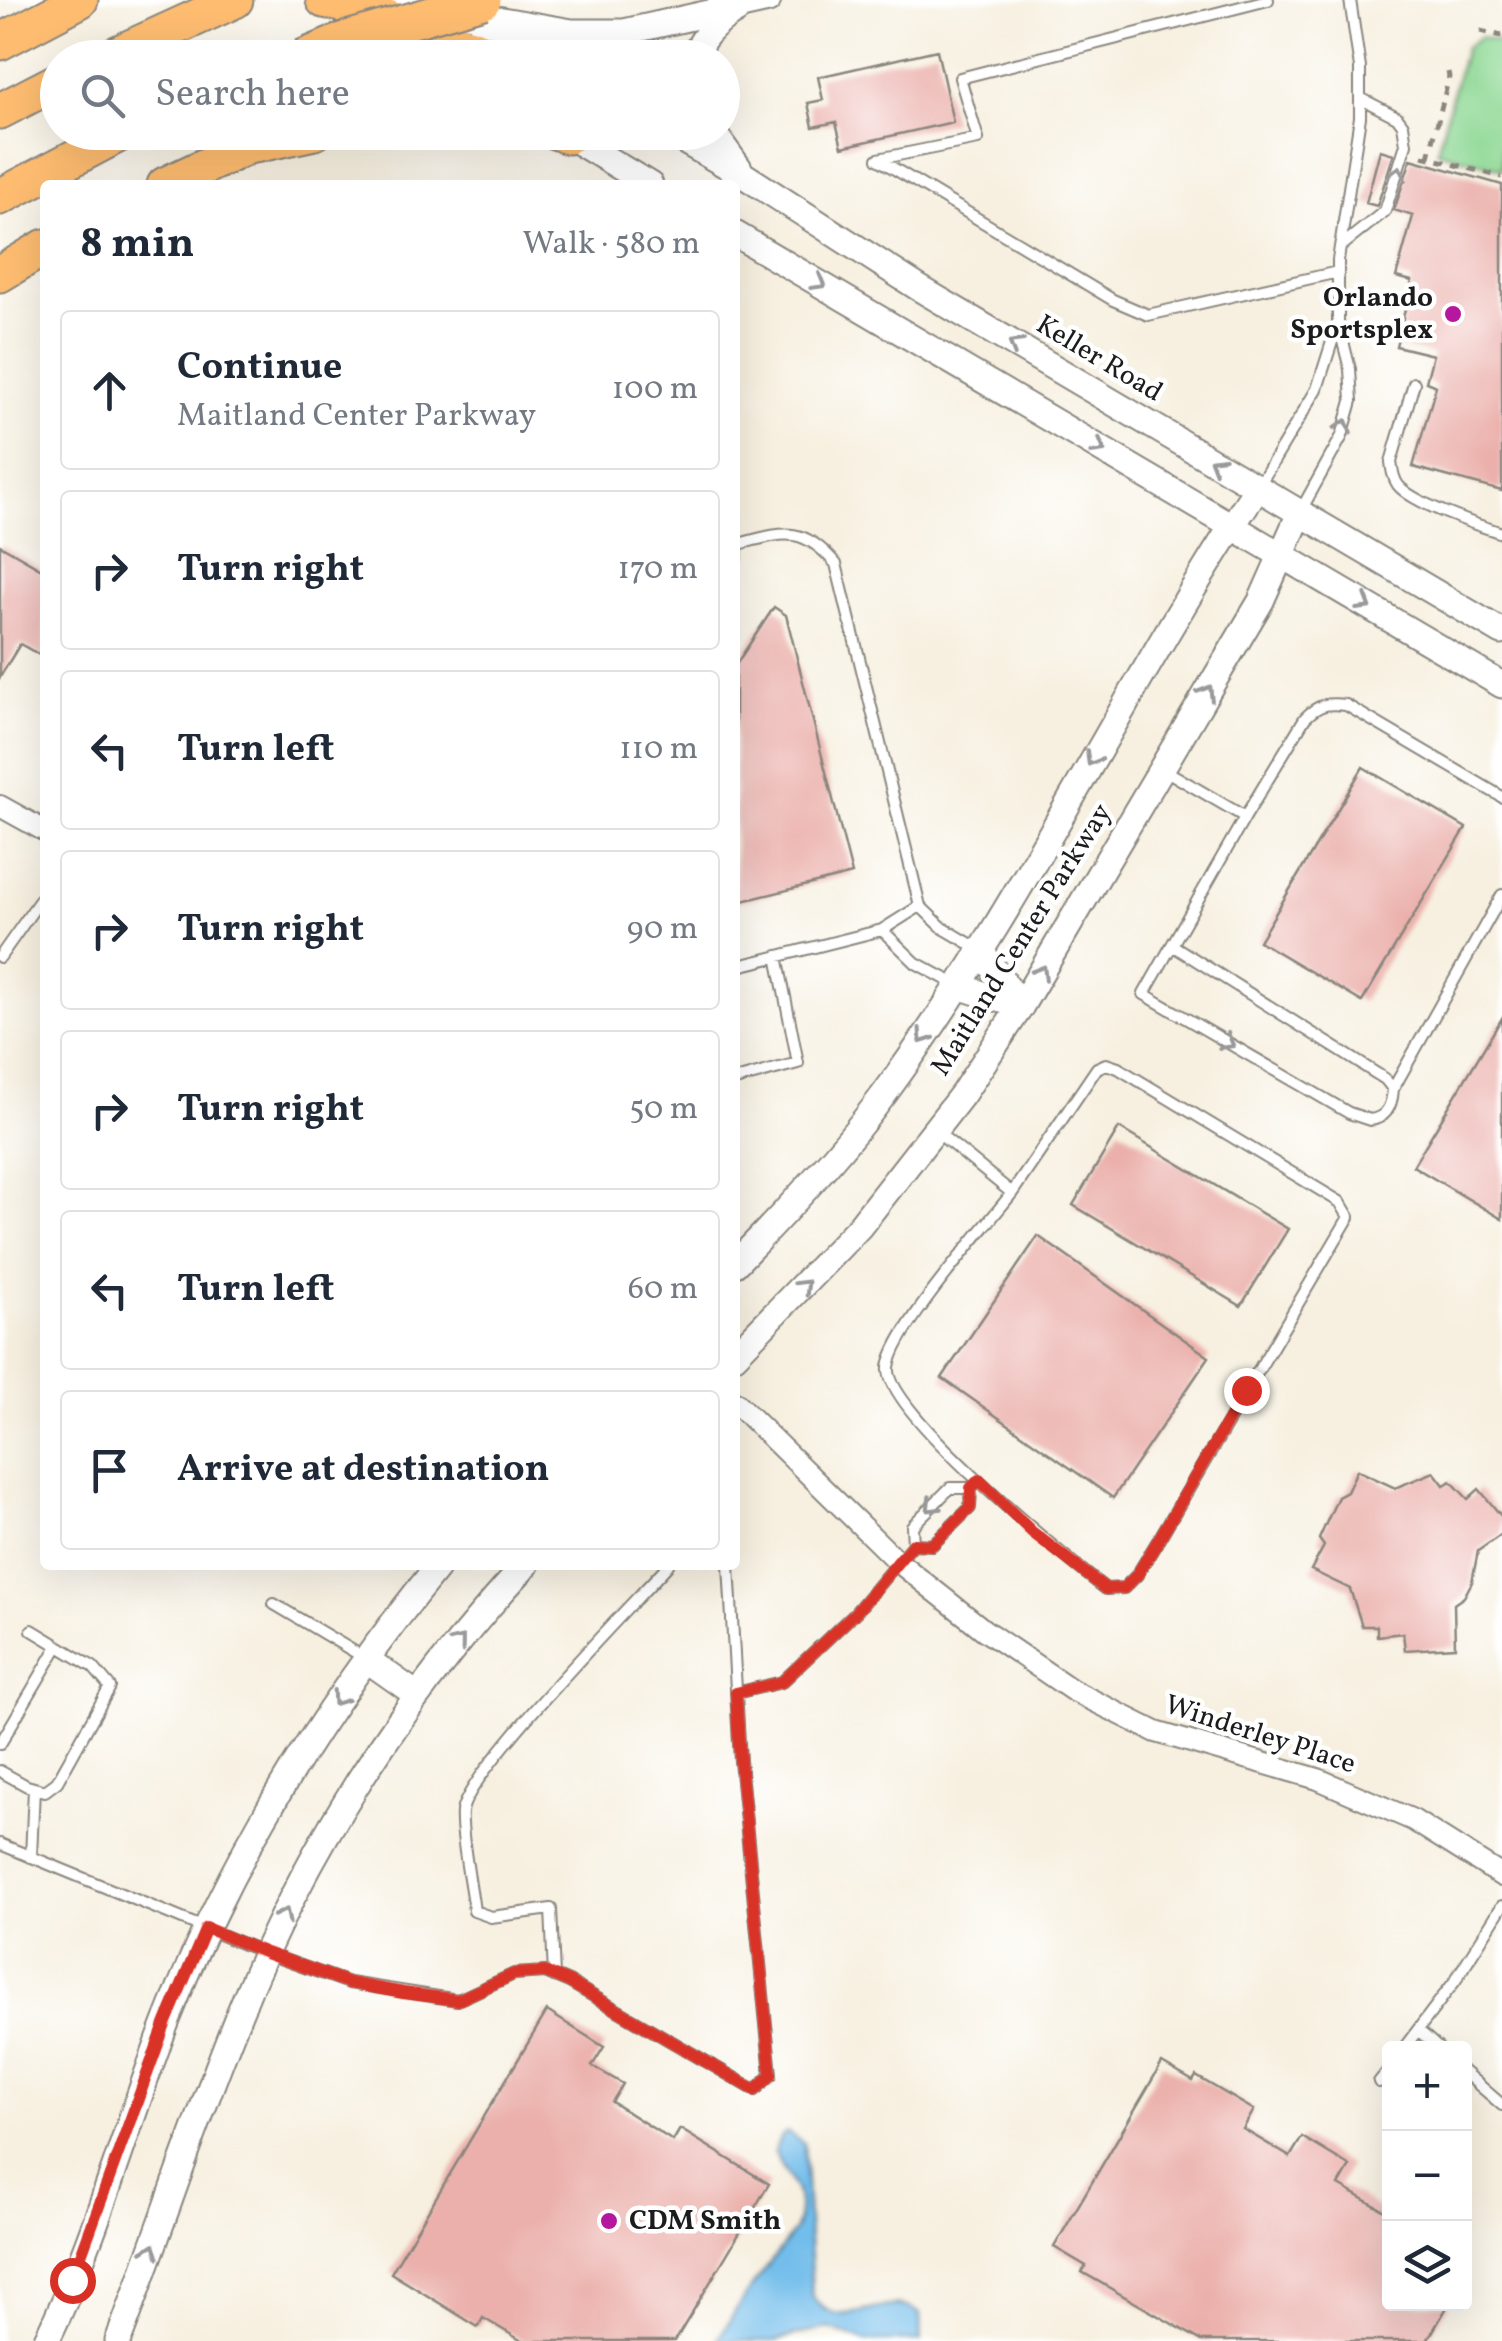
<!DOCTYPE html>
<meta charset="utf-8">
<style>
:root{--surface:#fff;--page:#f2f2f3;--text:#1f2937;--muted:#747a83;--line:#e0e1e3}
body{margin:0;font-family:Vollkorn,serif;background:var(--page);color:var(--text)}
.controls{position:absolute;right:30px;bottom:30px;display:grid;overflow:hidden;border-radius:10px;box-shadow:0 10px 40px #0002}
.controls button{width:90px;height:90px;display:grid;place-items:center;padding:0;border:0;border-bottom:2px solid var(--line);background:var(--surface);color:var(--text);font:50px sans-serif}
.stop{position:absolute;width:30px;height:30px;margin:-22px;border:8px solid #d93025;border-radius:50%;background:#fff}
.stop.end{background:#d93025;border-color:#fff;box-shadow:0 2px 10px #0008}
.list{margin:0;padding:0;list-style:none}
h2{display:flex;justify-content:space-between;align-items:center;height:130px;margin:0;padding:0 40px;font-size:42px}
h2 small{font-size:32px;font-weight:400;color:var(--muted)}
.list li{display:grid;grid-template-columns:65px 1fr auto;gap:30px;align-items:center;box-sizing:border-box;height:160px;margin:0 20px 20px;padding:0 20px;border:2px solid var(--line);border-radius:10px}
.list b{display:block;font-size:38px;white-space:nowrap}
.list p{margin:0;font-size:32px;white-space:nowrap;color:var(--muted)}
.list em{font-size:32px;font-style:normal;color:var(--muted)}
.icon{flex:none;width:55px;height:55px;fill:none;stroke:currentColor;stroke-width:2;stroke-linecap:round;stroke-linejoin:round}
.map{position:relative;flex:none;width:1502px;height:2341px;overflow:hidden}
.search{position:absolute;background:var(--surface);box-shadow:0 10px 40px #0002;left:40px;top:40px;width:700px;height:110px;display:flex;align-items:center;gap:25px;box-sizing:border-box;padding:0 35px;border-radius:55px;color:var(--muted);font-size:38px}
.panel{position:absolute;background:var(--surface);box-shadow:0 10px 40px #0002;left:40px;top:180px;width:700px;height:1390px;border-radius:10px}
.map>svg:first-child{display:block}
</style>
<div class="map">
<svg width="1502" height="2341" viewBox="0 0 1502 2341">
<rect width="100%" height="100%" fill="#fff"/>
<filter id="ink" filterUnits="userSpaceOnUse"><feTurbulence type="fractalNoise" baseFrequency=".01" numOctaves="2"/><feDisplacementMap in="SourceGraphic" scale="20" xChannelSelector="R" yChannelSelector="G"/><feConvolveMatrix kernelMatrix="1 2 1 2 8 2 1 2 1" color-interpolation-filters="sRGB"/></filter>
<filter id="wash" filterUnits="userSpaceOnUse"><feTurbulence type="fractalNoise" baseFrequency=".0048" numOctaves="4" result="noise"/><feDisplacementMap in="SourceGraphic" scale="40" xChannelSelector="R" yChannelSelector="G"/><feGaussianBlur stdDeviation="2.25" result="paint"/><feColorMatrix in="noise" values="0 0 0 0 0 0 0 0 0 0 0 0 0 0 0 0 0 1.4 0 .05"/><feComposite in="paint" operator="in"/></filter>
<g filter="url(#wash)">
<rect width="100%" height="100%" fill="#f7f0e0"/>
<path fill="#8ed894" stroke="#557a58" stroke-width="2.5" d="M1480 37 1502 43V169L1437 151 1465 48Z"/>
<path fill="#72bdeb" stroke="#476c84" stroke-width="2.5" d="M787 2132 804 2144 812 2295C840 2341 887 2286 920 2314L921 2341H865L828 2328 772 2341H717L745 2296 794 2231C810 2193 786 2180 774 2151L781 2136Z"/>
<g id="blocks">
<path fill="#ebb0ab" d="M937 50 953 122 842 147 836 122 813 127 808 103 823 100 818 77Z
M1380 150 1394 154 1377 206 1366 203Z
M1411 159 1502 185V491L1413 467 1436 386 1426 382 1433 355 1396 346 1412 281 1396 277 1413 216 1394 210Z
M0 545 45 571V658L20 644 0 677Z
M774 607 786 615 852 874 735 903V666Z
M1363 767 1466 828 1362 1002 1259 941Z
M1502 1018V1219L1413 1166Z
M1119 1128 1288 1229 1241 1306 1073 1205Z
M1038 1236 1209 1357 1113 1498 942 1378Z
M1357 1470 1395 1488 1434 1472 1444 1485 1451 1481 1468 1499 1479 1489 1502 1517V1534L1478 1551 1472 1582 1464 1597 1454 1604 1455 1647 1405 1650 1403 1633 1377 1636V1626H1362L1350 1589 1311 1570 1324 1546 1319 1539 1338 1497 1347 1492Z
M547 2011 604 2047 592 2066 623 2084 612 2102 673 2141 680 2129 769 2184 675 2341H522L483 2318 478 2327 391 2273Z
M1162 2063 1193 2081 1196 2076 1254 2110 1243 2129 1290 2157 1302 2137 1350 2166 1339 2185 1390 2214V2304H1449L1427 2341H1202L1082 2272 1086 2266 1054 2247Z"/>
</g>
</g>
<g filter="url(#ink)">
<use href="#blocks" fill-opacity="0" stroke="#8a867e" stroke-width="2.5"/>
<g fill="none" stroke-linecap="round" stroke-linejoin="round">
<g stroke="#8a867e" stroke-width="14">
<path id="service" d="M1268 0 960 78 978 139 878 159 1113 300 1148 315 1338 272
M1340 247 1385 211 1406 144 1403 125 1397 117 1360 98
M1414 383 1391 462C1392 470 1393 478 1398 485 1412 503 1479 526 1502 533
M1258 487 1317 389 1338 323
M1300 512 1342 436 1352 401 1350 369 1338 322V260L1360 117V68L1350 0
M735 545C782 533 801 523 836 564L920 906 943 928 979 949
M735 563 738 544
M1163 769 1245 817 1305 718C1319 704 1326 703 1346 705L1502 797
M882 930 916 963 957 985
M1172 945 1385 1079 1393 1089C1392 1105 1387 1118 1370 1120L1349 1113 1144 994 1245 817
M0 957 45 893
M735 967 882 930 920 906
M735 1080 798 1063 777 956
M1393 1089 1502 895
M937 1132 1012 1193 1097 1068 1106 1064 1118 1068 1340 1202 1349 1217 1159 1539 1137 1575 1124 1588 1106 1589C1068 1560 883 1410 889 1367 894 1329 984 1229 1012 1193
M913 1544 932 1545 970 1508 971 1488 976 1483
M274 1604 365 1658
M736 1693 782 1682 856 1612 913 1544 912 1526 950 1488H971
M0 1744 58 1646
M0 1771 27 1786 45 1791 57 1782 110 1687 93 1667 32 1630
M0 1844 265 1953 349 1983 458 2000 514 1974 545 1972 569 1982 755 2090 771 2075 740 1761 729 1565
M31 1857 34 1788
M554 1976 551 1909 491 1917 474 1911C471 1886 460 1834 462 1812 466 1773 633 1604 668 1565
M1418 2030 1438 2048
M1404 2048 1455 1981 1502 1906
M1464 2072 1502 2105
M1379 2082 1390 2068"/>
</g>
<g stroke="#8a867e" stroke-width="24">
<path id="minor" d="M0 806 45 831
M735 1402 897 1561 984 1630 1072 1690 1156 1732 1318 1779 1413 1820 1502 1876"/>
</g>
<g stroke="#8a867e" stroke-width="29">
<path id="tertiary" d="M385 0 572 32H624L768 0
M482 24 537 58
M402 34 440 58
M694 58C701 37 717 22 736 11
M562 132 650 185
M668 132 745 176 919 288 1502 632
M713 132 739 168
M735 234 1502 685
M980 950 1021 1006
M958 986 1021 1006
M735 1264C788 1210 840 1154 885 1093 1025 903 1126 685 1257 488
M735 1355 859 1227 962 1095 1021 1006 1261 601 1300 513
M366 1659 417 1695
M46 2341C96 2239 126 2126 167 2020 232 1853 326 1703 439 1565
M118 2341C159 2234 194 2125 237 2019 304 1851 403 1697 526 1565"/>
</g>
<g stroke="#8a867e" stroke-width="39">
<path id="motorway" d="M324 0 359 8 503 58
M0 42 80 0
M108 58 235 0
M0 111 58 81
M557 132 568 136
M255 145 315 132
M165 185 278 132
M0 197 123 132
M0 274 45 247"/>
</g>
<path stroke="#8a867e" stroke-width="5" stroke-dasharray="8 8" stroke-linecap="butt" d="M1480 31 1502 36
M1423 156 1502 177
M1429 157 1449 77 1448 72"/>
<use href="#service" stroke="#fff" stroke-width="10"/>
<use href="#minor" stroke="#fff" stroke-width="20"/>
<use href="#tertiary" stroke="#fff" stroke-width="25"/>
<use href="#motorway" stroke="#fdbc6f" stroke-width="35"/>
<g stroke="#8a867e" stroke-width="39" stroke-linecap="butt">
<path id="motorway-bridge" d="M302 58 347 39 483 0"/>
</g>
<use href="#motorway-bridge" stroke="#fdbc6f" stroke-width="35"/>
</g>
<defs><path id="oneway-chevron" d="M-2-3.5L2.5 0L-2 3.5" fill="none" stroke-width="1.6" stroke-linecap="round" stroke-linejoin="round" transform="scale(2.5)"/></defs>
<g stroke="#999">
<use href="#oneway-chevron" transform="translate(1398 173) rotate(-75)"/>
<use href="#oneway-chevron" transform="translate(819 283) rotate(30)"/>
<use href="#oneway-chevron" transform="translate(1015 345) rotate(-149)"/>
<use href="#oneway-chevron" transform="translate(1344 426) rotate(-72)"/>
<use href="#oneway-chevron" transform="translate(1099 448) rotate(30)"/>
<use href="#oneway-chevron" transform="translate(1216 463) rotate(-149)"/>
<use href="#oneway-chevron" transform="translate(1365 604) rotate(31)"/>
<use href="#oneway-chevron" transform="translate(1207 692) rotate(-59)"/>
<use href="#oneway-chevron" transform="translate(1092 759) rotate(120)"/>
<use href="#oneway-chevron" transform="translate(1041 972) rotate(-59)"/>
<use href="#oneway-chevron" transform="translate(924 1037) rotate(124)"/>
<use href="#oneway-chevron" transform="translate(1228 1043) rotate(30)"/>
<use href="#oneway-chevron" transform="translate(804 1286) rotate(-45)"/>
<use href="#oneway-chevron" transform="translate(932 1506) rotate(135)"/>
<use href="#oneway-chevron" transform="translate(459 1642) rotate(-51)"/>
<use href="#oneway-chevron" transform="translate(338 1699) rotate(125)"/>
<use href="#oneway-chevron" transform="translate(284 1915) rotate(-64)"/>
<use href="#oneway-chevron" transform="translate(152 2250) rotate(-70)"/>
</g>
</g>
<g fill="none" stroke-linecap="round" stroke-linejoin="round" filter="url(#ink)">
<path stroke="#d93025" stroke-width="12" d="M72 2280 166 2022 206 1928 266 1953 349 1983 404 1993 458 2000 514 1974 545 1972 569 1982 755 2090 771 2075 740 1761 736 1693 782 1682 856 1612 913 1544 932 1545 970 1508 971 1488 979 1480 1032 1532 1106 1589 1124 1588 1137 1575 1159 1539 1246 1390"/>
</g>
<g fill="#b5179e" stroke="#fff" stroke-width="4">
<circle cx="1453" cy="314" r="10"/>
<circle cx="609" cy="2221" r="10"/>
</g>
<g text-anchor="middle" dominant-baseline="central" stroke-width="9" stroke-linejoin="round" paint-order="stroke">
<g font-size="28" font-weight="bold" fill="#1c1c1c" stroke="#fff" text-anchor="end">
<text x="1433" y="298">Orlando<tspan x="1433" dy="32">Sportsplex</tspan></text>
<text x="629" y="2221" text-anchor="start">CDM Smith</text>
</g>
<g font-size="28" fill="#1c1c1c" stroke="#fff">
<text transform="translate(1099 359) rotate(31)">Keller Road</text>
<text transform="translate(1022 940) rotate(-58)">Maitland Center Parkway</text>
<text transform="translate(1260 1735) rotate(18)">Winderley Place</text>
</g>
</g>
</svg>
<div class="controls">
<button>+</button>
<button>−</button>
<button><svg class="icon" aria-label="layers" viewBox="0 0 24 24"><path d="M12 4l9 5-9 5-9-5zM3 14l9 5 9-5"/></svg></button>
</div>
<div class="stop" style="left:72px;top:2280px"></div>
<div class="stop end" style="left:1246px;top:1390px"></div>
<div class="search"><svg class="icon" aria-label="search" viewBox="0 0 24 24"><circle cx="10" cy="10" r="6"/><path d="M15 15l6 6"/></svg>Search here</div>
<section class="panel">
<h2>8 min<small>Walk · 580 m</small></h2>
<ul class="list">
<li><svg class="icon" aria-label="ahead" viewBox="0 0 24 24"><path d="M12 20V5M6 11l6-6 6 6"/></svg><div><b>Continue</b><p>Maitland Center Parkway</p></div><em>100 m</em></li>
<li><svg class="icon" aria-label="right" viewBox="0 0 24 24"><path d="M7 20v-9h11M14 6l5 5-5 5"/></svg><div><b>Turn right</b></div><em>170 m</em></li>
<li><svg class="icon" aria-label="left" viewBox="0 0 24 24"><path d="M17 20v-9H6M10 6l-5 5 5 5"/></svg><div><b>Turn left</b></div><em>110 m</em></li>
<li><svg class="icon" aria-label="right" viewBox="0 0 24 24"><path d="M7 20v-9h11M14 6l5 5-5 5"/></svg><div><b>Turn right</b></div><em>90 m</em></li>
<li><svg class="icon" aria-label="right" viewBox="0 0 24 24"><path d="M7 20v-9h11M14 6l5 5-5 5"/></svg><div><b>Turn right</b></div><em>50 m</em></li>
<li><svg class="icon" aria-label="left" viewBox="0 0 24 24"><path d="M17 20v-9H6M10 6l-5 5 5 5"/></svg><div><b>Turn left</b></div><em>60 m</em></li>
<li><svg class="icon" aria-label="arrive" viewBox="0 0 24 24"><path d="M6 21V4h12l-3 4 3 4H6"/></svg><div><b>Arrive at destination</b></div></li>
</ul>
</section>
</div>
